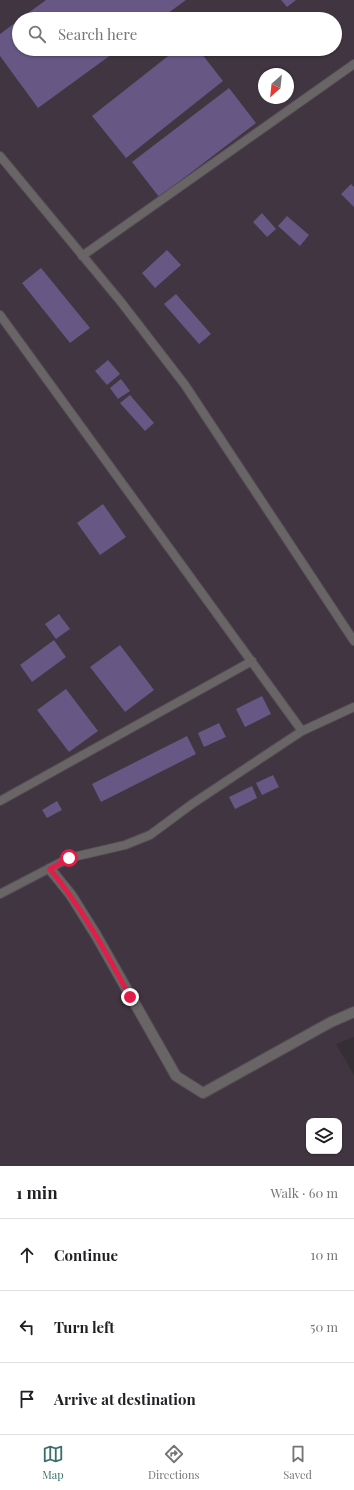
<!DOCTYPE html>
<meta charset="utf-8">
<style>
:root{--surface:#fff;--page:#f6f6f6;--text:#202124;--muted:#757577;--line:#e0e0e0;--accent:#396f6a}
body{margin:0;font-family:"Playfair Display",serif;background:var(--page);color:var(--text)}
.controls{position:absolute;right:12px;bottom:12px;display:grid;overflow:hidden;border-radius:8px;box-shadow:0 1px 3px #0004}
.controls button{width:36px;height:36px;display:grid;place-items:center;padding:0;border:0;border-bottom:1px solid var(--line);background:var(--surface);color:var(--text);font:20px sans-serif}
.compass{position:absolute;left:258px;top:68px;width:36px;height:36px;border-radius:50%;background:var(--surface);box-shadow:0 1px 3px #0004;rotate:207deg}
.stop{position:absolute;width:12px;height:12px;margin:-9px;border:3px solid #e11d48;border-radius:50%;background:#fff}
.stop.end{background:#e11d48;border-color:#fff;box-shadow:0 1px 4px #0008}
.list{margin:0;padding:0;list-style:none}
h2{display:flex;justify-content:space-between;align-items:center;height:52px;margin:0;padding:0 16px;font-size:17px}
h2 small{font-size:13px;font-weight:400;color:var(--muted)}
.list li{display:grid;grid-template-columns:26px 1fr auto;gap:12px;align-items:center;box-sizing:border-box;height:72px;padding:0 16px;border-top:1px solid var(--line)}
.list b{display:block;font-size:15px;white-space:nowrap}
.list em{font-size:13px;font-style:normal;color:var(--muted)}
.icon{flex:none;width:22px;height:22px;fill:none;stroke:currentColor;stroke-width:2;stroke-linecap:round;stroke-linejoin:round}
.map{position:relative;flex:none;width:354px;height:1166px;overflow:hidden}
.search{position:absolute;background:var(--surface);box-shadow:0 1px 3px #0004;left:12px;right:12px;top:12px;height:44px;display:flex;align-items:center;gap:10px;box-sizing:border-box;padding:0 14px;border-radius:22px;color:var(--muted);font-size:15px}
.sheet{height:268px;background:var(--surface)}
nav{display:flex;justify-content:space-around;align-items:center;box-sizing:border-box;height:56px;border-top:1px solid var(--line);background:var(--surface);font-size:11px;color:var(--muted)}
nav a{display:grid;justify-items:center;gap:2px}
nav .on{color:var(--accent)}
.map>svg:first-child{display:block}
</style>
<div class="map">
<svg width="354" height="1166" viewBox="0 0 354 1166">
<rect width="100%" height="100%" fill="#352f35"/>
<path fill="#403540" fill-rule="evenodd" d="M0 0H354V1037L336 1044 354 1075V1166H0ZM19 19H335V49H19ZM264 74H288V98H264ZM309 1121H339V1151H309Z"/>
<path fill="#665785" d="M46 0H186L160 19H20Z
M281 0H296L287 7Z
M19 20V49H119L38 108 0 56V34Z
M177 49H198L223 81 126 158 92 116Z
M229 88 256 123 159 197 132 162Z
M351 184 354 187V207L341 194Z
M262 213 276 229 267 237 253 222Z
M287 216 309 235 300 246 278 226Z
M167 250 181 265 155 288 142 273Z
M41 268 90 328 70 343 22 283Z
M176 294 211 334 199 344 164 304Z
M108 360 120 374 107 385 95 371Z
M121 379 130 391 118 399 110 388Z
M130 395 154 423 145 431 120 403Z
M103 504 126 537 100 555 77 523Z
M59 614 70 629 56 639 45 624Z
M54 640 66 657 32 682 20 665Z
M120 645 154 690 125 712 90 667Z
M66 689 98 731 69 752 37 710Z
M262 696 271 714 245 727 236 709Z
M219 723 226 737 204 747 198 733Z
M187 736 196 754 101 802 92 784Z
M273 775 279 787 262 795 256 783Z
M252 786 257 798 235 809 229 797Z
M57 801 62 810 47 818 42 810Z"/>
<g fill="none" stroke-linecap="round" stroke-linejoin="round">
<g stroke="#534d53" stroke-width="10">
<path id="service" d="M0 156 121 302 185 385 354 641
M82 256 354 64
M0 315 302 731
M0 801 252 661
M0 894 69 858 125 845 150 835 192 804 302 731 354 707"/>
</g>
<g stroke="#534d53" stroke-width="12">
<path id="minor" d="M50 869 71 895 96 935 176 1076 203 1093 331 1022 354 1012"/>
</g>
<use href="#service" stroke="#696566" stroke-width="8"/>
<use href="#minor" stroke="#696566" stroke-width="10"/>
</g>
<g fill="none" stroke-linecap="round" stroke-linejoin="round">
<path stroke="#e11d48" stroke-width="5" d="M69 858 50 869C82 908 106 952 130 997"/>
</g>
</svg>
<div class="controls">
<button><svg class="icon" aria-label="layers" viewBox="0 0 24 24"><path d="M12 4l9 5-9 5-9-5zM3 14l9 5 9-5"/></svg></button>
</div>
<svg class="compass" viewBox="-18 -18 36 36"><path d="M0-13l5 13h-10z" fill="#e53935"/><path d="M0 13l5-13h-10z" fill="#757577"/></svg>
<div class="stop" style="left:69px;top:858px"></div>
<div class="stop end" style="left:130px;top:997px"></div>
<div class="search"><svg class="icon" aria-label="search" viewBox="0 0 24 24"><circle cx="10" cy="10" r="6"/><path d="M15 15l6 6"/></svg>Search here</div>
</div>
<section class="sheet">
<h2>1 min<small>Walk · 60 m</small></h2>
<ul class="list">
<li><svg class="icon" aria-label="ahead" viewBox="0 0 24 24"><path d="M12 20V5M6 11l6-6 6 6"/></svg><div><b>Continue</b></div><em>10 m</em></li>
<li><svg class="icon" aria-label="left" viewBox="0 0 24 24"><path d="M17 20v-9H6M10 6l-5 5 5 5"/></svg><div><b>Turn left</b></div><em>50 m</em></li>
<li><svg class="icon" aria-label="arrive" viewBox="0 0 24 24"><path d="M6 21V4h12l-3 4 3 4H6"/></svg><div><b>Arrive at destination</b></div></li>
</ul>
</section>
<nav>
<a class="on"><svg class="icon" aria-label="map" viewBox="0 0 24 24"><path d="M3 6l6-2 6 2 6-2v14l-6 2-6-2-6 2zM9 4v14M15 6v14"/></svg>Map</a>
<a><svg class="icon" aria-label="directions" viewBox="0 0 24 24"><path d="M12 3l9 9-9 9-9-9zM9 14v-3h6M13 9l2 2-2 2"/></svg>Directions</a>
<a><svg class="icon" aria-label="saved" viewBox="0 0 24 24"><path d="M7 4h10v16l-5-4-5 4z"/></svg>Saved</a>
</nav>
